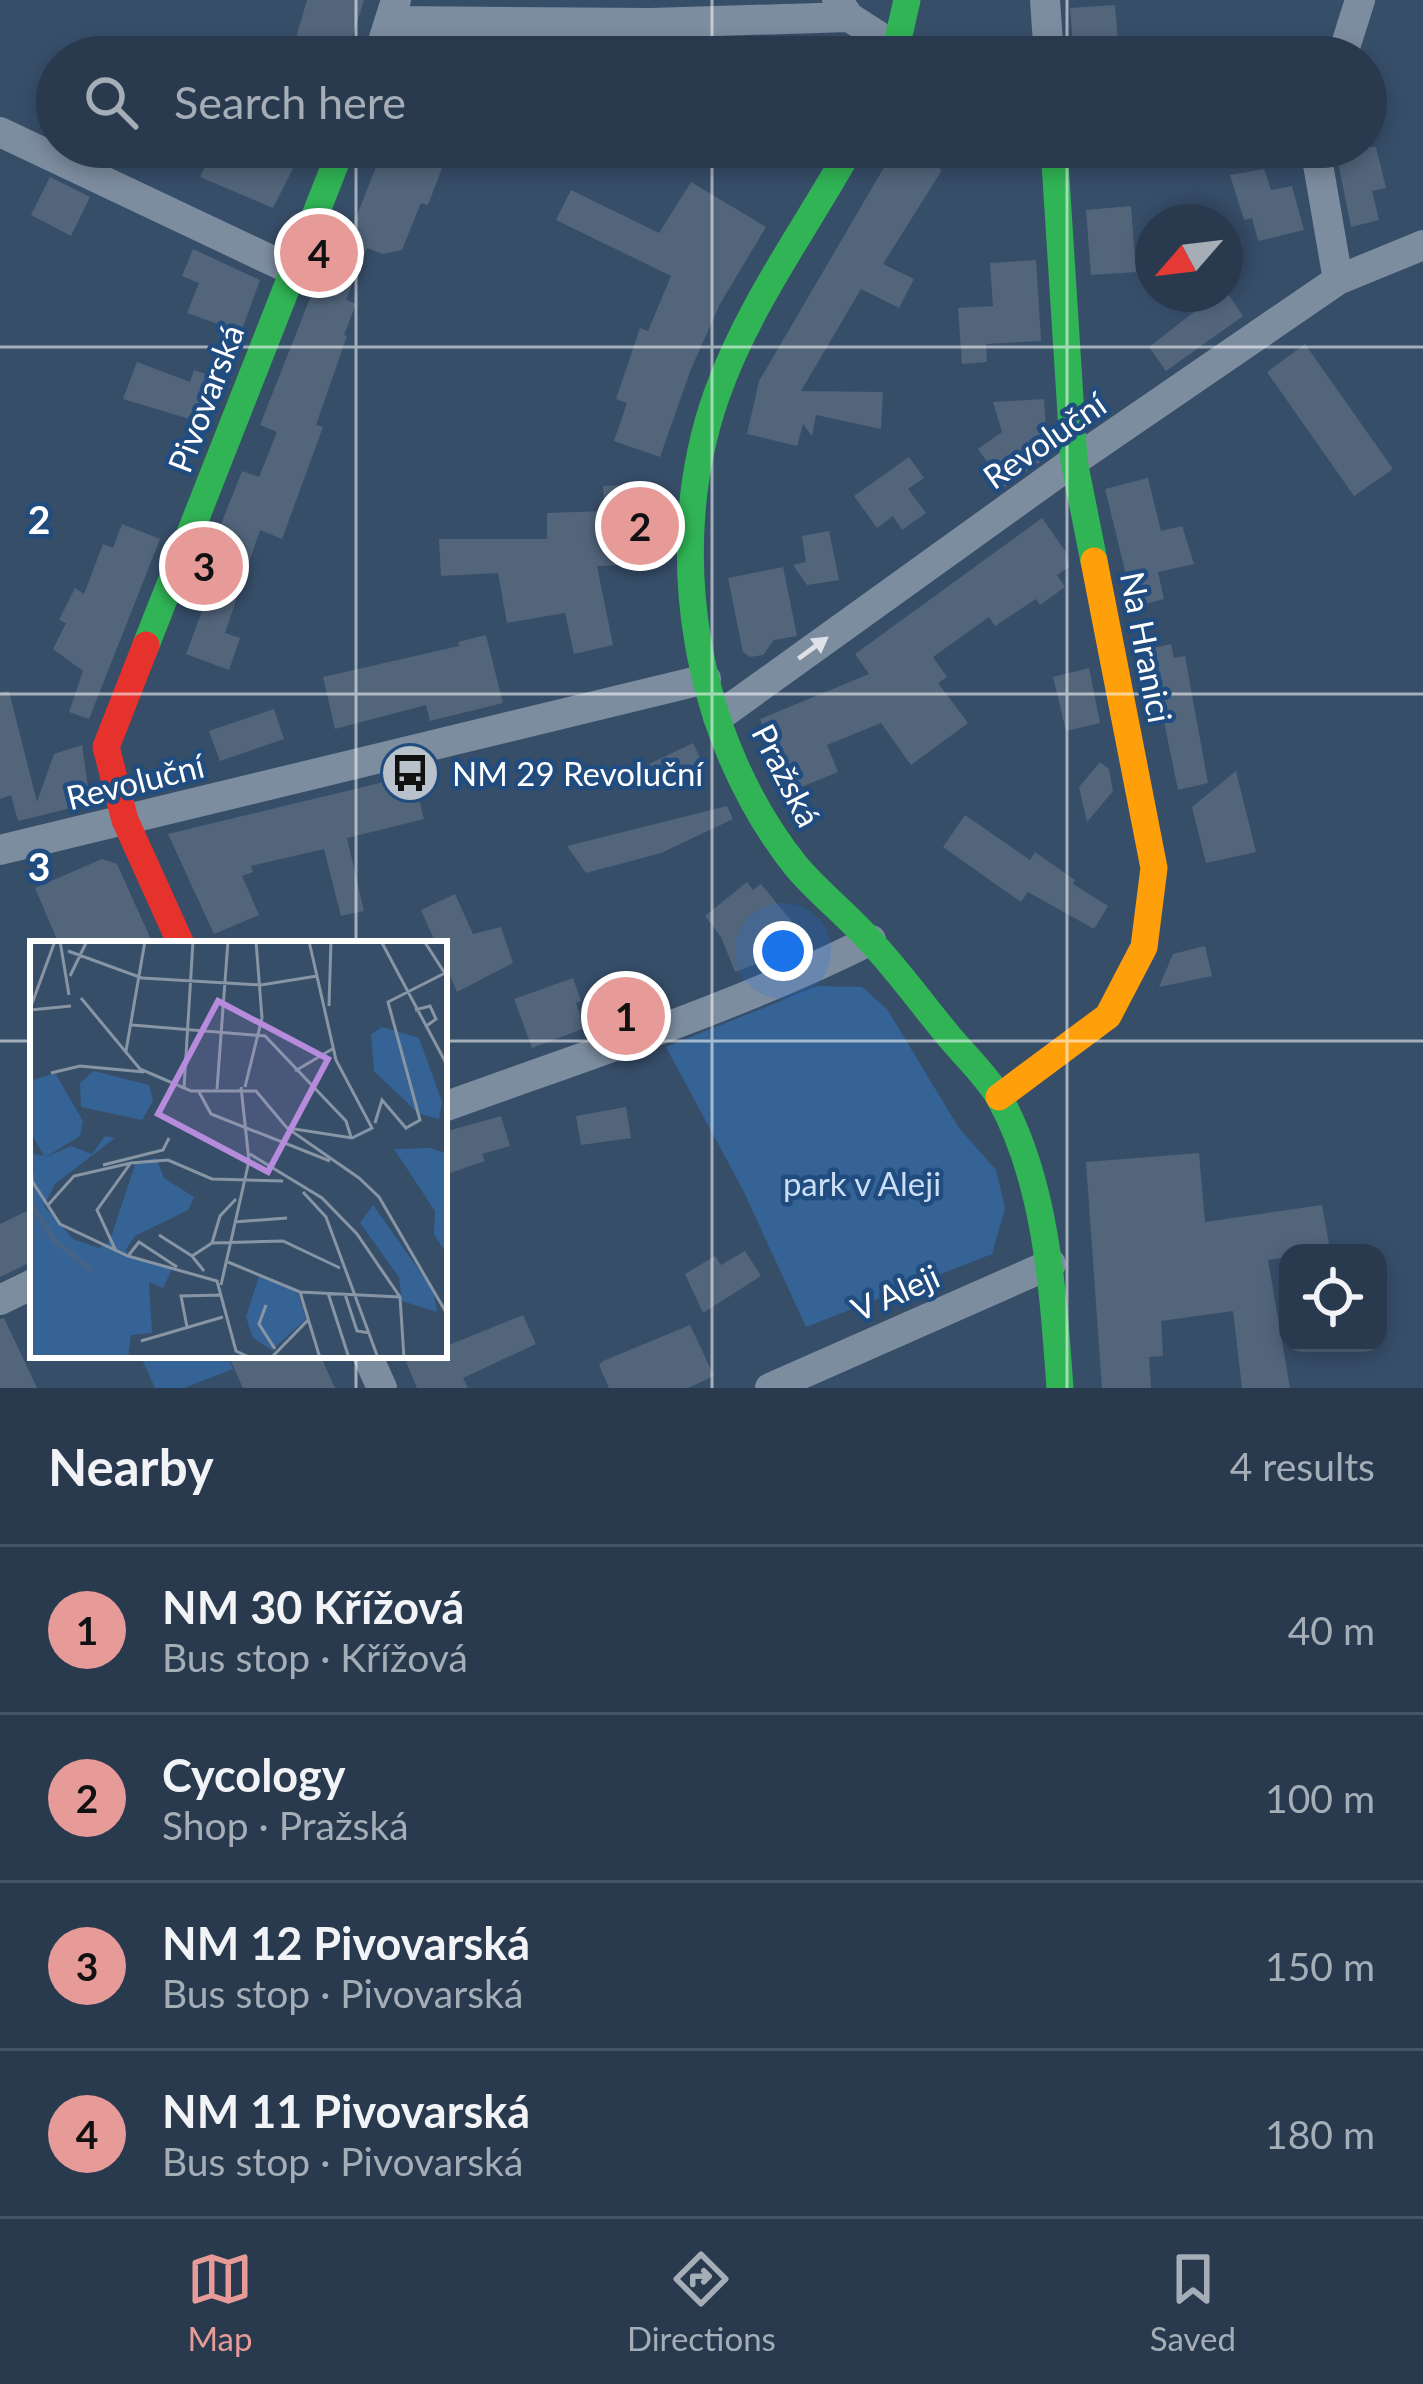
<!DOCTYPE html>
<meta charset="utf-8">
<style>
:root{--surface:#293a4f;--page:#354559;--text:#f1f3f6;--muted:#a5adb7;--line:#455466;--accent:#e69b98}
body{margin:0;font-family:Lato,sans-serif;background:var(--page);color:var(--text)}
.controls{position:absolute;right:36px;bottom:36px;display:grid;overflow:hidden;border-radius:24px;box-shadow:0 6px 18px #0003}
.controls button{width:108px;height:108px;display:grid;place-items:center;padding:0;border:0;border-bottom:3px solid var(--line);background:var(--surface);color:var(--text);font:60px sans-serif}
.compass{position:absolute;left:1135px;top:204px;width:108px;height:108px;border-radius:50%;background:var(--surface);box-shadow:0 6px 18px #0003;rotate:242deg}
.you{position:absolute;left:783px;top:951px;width:42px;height:42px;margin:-30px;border:9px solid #fff;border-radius:50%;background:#1a73e8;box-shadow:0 0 0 18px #1a73e833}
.badge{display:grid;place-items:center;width:78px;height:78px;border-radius:50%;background:var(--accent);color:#111;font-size:39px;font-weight:700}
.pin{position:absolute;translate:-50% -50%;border:6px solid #fff;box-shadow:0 3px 12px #0006}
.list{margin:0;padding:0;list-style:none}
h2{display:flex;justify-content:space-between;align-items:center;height:156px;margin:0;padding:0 48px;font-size:51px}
h2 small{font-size:39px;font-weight:400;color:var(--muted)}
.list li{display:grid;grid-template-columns:78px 1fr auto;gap:36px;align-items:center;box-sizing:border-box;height:168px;padding:0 48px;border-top:3px solid var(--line)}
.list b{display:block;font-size:45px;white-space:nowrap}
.list p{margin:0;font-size:39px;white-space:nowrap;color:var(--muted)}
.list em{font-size:39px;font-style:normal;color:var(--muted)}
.icon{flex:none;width:66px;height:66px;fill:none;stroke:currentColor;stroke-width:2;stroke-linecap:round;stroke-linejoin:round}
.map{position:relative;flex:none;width:1423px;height:1388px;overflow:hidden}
.search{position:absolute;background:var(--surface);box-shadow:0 6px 18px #0003;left:36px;right:36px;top:36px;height:132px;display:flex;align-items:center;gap:30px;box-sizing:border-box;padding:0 42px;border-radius:66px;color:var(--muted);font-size:45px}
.sheet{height:828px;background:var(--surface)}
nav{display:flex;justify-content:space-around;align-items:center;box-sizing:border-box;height:168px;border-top:3px solid var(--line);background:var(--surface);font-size:33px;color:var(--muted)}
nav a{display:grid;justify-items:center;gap:6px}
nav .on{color:var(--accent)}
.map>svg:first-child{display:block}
</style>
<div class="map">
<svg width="1423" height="1388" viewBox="0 0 1423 1388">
<rect width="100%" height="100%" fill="#374e69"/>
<path fill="#356396" d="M818 986 862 987 887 1009 959 1128 996 1170 1005 1208 992 1254 806 1327 744 1192 666 1047Z
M140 1355H227L233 1369 184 1388H155Z"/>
<path fill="#52657b" d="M307 0H364L347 55 295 41Z
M1115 5 1119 53 1074 56 1070 8Z
M214 147H304L273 208 200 177Z
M384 147H450L428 205 421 203 402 250 383 254 367 248 346 300 356 304 344 335 347 336 316 425 323 427 282 539 260 530 225 633 240 638 229 670 186 654 226 547 214 542 242 471 259 477 277 432 260 425 337 230 349 235Z
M896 147H903L942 170 883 264 914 279 899 308 861 289 801 391 883 392 881 429 816 415 812 436 803 424 797 446 747 434 759 381Z
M1335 147H1376L1386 188 1372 191 1379 220 1351 227Z
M1264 169 1271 190 1292 186 1304 230 1258 241 1252 218 1244 220 1230 175Z
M50 177 90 197 71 236 31 215Z
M691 182 766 227 720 304 691 369 660 457 614 441 627 403 616 399 640 328 648 331 671 276 556 220 571 190 659 233Z
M1131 206 1136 272 1091 275 1086 210Z
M193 249 260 280 241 332 187 313 199 283 182 276Z
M1036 260 1041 341 986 344 987 362 962 364 958 308 993 306 990 263Z
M1217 294H1228L1243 316 1166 371 1149 347Z
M1305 344 1393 469 1354 496 1267 372Z
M137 362 190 382 194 370 223 380 206 424 123 399Z
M1044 399 1048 456 1005 487 978 449 1002 432 993 402Z
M909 457 924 478 908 489 926 513 902 530 893 516 877 528 854 496Z
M1148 478 1161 531 1182 526 1194 564 1158 572 1164 599 1134 607 1105 489Z
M651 484 652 564 597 566 613 645 574 654 565 613 507 623 498 573 441 576 439 539H547V513L605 511 603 486Z
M1042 518 1066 552 1069 567 1057 575 1065 587 1040 605 1036 599 995 626 989 617 933 657 947 677 938 683 968 723 911 765 881 723 827 745 838 772 789 792 760 719 869 674 855 654Z
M122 524 160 539 89 719 69 712 83 671 53 649 66 623 59 620 75 588 84 594 103 544 113 548Z
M829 531 839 580 807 585 793 565 806 562 802 536Z
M783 567 797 636 774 640 763 655 750 657 743 652 728 578Z
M486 635 503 703 430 721 426 705 335 729 323 677 459 646 458 642Z
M1171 644 1174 658 1185 656 1208 783 1178 790 1161 707 1149 710 1145 692 1153 694 1144 650Z
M1089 668 1100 723 1066 731 1053 677Z
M9 691 37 802 54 754 82 745 89 794 83 805 18 821 11 795 0 799V692Z
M274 709 284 739 220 761 209 731Z
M693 743 705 768 629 784 626 775Z
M1100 762 1109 769 1113 791 1087 822 1079 787Z
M1236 771 1256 852 1206 863 1192 807Z
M413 775 424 819 347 838 364 911 341 916 324 849 251 866 253 872 242 876 259 915 214 934 168 834Z
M727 806 733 819 661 853 586 873 567 846Z
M965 815 1030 860 1035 852 1075 880 1073 884 1108 906 1094 929 1028 892 1021 902 943 847Z
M102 859 117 864 153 944H59L35 888Z
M747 882 753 890 761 884 798 929 801 939 792 950 735 972 721 937 705 916Z
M455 894 473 934 501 927 513 963 457 992 444 962V944H436L421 910Z
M1205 946 1212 976 1159 987 1173 954Z
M573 978 581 1001 576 1003 585 1028 532 1048 514 999Z
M626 1107 631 1138 581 1145 576 1116Z
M501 1116 510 1146 482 1154 485 1161 444 1175V1132Z
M1199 1153 1205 1222 1322 1205 1330 1250 1288 1253V1257L1268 1260 1290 1388H1242L1233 1311 1161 1321 1163 1356 1149 1357 1151 1388H1102L1086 1162Z
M33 1208V1261L0 1277V1224Z
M745 1251 761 1276 703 1313 685 1274 715 1256 721 1265Z
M523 1315 536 1344 463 1378 468 1388H417L406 1362 423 1355H444V1347Z
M4 1318 37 1388H0V1319Z
M690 1325 714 1376 688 1388H609L599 1365 603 1361Z
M228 1355H320L335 1388H243Z"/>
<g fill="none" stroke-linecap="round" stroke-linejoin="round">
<path stroke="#7d8da0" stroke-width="30" d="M837 0 849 17 897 48
M1045 0 1049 57
M392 21 651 23 849 17
M378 57 396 0
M1342 57 1360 0
M0 132 294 271
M1315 147 1338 280
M718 717 1074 461 1338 280 1423 245
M0 850 706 679
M444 1107C587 1055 735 1008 871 940
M0 1300 33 1284
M367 1355 382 1388
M770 1388 1051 1264"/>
<path stroke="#30b455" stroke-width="27" d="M894 57 907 0
M851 147C806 228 748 306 717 394 662 548 694 738 796 866 815 889 839 908 860 930 892 962 918 999 947 1034 964 1055 985 1074 999 1097 1047 1183 1053 1293 1060 1388
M1054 147 1074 461 1094 561
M146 645 342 147"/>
<path stroke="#ff9f0a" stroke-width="27" d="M999 1097 1108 1016 1144 947 1154 868 1094 561"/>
<path stroke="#e5322d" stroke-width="27" d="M146 645 106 747 125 820 181 944"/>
</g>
<defs><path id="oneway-solid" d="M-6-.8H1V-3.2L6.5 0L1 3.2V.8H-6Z" transform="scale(3)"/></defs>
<use fill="#dee2e7" href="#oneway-solid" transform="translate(813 648) rotate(-36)"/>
<path fill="none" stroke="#fff" stroke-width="3" stroke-opacity="0.55" d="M356 0V57M712 0V57M1067 0V57M356 147V944M712 147V1388M1067 147V1388M0 347H1423M0 694H1423M0 1041H33M444 1041H1423M356 1355V1388"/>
<defs>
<g id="bus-disc" transform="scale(3)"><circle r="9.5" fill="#b9c1ca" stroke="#214c7f"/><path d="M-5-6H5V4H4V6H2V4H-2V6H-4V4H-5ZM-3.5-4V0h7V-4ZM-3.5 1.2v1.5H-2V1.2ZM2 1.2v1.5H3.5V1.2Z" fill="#111"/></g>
</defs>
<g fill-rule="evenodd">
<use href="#bus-disc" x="410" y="773"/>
</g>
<g text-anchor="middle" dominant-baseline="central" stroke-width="9" stroke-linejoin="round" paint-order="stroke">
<g font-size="33" fill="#fff" stroke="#214c7f">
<text transform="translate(205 398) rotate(-69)">Pivovarská</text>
<text transform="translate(1044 440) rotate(-35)">Revoluční</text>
<text transform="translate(1147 647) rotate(79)">Na Hranici</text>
<text transform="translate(787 775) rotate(63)">Pražská</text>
<text transform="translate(135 781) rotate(-14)">Revoluční</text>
<text transform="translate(895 1292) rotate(-24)">V Aleji</text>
</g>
<g font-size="33" fill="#fff" stroke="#214c7f" text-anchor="start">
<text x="452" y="773">NM 29 Revoluční</text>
</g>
<g font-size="33" fill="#cadff5" stroke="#214c7f">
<text x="862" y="1183">park v Aleji</text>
</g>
</g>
<g transform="translate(30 941)">
<rect width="417" height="417" fill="#374e69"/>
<path d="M352 86 389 97 412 161 409 178 389 173 344 130 341 93ZM64 130 119 144 123 160 112 179 51 166 50 142ZM25 132 53 180 50 195 14 217 41 205 62 213 75 195 85 197 25 243 14 265 43 298 69 307 79 302 106 221 126 217 134 237 164 256 158 269 105 295 96 308 99 317 142 328 133 347 119 341 122 392 101 394 98 417H0V212L14 215 0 190V140ZM400 207 417 213V314L404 293 405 270 364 208ZM343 264 403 349 407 371 372 360 369 336 330 282ZM229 335 267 350 276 378 242 409 223 397 216 376Z" fill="#356396"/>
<path fill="none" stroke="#456387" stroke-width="6" d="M0 262 25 300 62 330"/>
<path fill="none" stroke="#8795a5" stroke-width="3" d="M30 0 39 54M351 0 417 124M394 0 416 34M38 10 112 37 231 44 287 35M40 35 57 0M51 57 110 128 161 150H226L257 187 329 237 349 256 417 373M299 65 301 0M0 68 25 0M0 69 41 65M385 69 400 65 406 78 395 86M102 84 235 95 316 180 321 196M96 110 115 0M265 130 304 107M21 132 50 125 114 131M215 146 232 77 226 0M154 147 163 0M187 148 198 0M169 151 181 173 300 220M345 182 352 159 376 187 390 179 358 61 417 31M262 184 280 149M258 187 322 197 342 187 306 119 279 0M0 189 2 240 30 283 98 315 187 340 206 410 221 417M220 213 292 257 327 293 370 356 374 417M73 224 133 209 139 197M273 251 296 276 348 417M18 264 44 235 101 222 138 219 182 238 253 240M204 281 257 277M129 294 162 315M182 302 253 300 310 327M86 310 67 269 100 223M98 315 109 301 147 326M198 321 270 351 370 356M174 330 162 315 182 302 190 275 206 258M191 344 219 220 211 146M270 351 290 417M298 352 319 417M315 353 327 390 340 392M236 364 229 383 245 408M157 386 151 355 192 354M111 400 193 376M241 417 278 379"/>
<path fill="#b68bdc" fill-opacity="0.15" stroke="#b68bdc" stroke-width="6" d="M188 60 298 118 238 231 128 173Z"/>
<rect width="417" height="417" fill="none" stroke="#fff" stroke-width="6"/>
</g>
<g font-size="39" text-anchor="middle" font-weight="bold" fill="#fff" stroke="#214c7f" stroke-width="9" stroke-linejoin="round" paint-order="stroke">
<text x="39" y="534">2</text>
<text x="39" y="881">3</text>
</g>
</svg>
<div class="controls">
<button><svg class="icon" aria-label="locate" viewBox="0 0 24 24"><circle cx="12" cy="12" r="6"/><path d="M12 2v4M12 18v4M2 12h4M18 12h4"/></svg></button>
</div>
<svg class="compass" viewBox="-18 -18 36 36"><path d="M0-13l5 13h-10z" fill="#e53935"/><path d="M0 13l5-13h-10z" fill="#a5adb7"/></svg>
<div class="you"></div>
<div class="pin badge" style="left:626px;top:1016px">1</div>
<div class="pin badge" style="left:640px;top:526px">2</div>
<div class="pin badge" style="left:204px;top:566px">3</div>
<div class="pin badge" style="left:319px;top:253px">4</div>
<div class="search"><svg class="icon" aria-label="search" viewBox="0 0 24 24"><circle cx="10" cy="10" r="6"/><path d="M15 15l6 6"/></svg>Search here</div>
</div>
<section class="sheet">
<h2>Nearby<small>4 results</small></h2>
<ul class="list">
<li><span class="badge">1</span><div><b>NM 30 Křížová</b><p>Bus stop · Křížová</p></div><em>40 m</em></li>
<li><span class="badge">2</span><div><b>Cycology</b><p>Shop · Pražská</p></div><em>100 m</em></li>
<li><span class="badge">3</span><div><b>NM 12 Pivovarská</b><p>Bus stop · Pivovarská</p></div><em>150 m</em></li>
<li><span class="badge">4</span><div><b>NM 11 Pivovarská</b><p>Bus stop · Pivovarská</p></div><em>180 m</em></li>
</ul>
</section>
<nav>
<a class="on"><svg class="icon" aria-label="map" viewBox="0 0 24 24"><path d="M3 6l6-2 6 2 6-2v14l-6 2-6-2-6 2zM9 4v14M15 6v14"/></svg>Map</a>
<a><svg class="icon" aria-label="directions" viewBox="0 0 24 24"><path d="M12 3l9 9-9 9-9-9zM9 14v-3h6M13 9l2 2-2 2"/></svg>Directions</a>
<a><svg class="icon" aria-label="saved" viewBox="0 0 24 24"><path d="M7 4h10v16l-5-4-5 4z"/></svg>Saved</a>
</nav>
